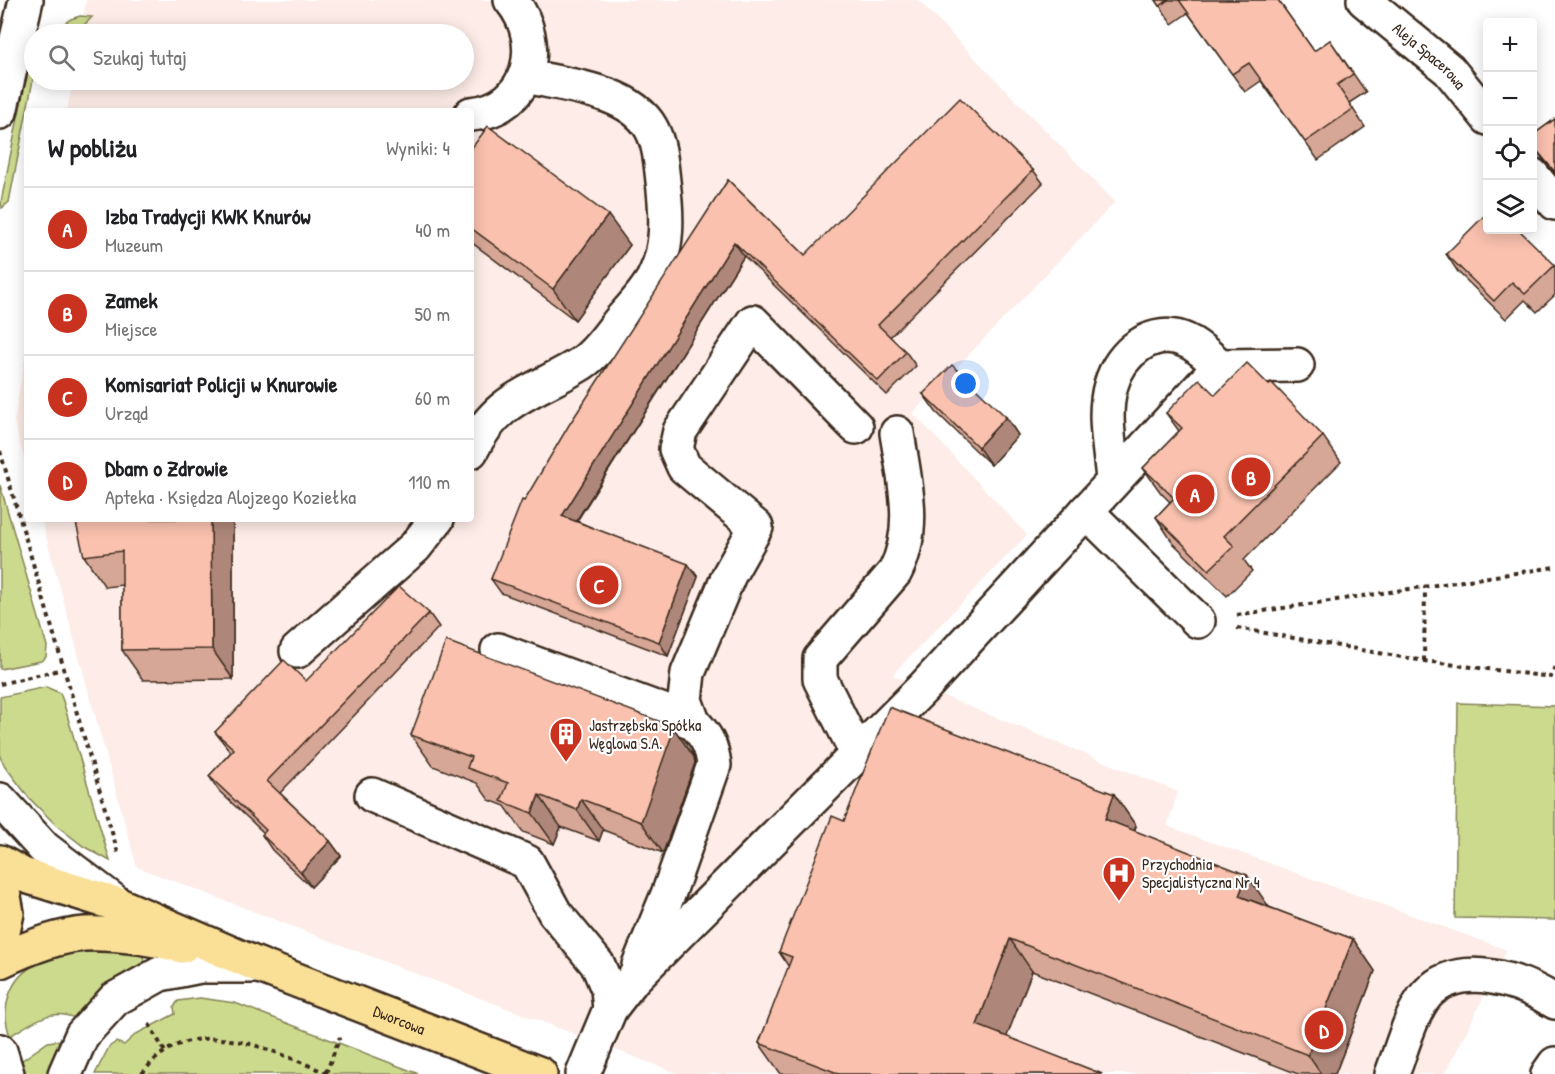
<!DOCTYPE html>
<html lang="pl">
<meta charset="utf-8">
<style>
:root{--surface:#fff;--page:#f6f6f6;--text:#202124;--muted:#757577;--line:#e0e0e0;--accent:#c8321e}
body{margin:0;font-family:"Patrick Hand",sans-serif;background:var(--page);color:var(--text)}
.controls{position:absolute;right:18px;top:18px;display:grid;overflow:hidden;border-radius:6px;box-shadow:0 3px 15px #0003}
.controls button{width:54px;height:54px;display:grid;place-items:center;padding:0;border:0;border-bottom:2px solid var(--line);background:var(--surface);color:var(--text);font:30px sans-serif}
.you{position:absolute;left:966px;top:384px;width:21px;height:21px;margin:-15px;border:4px solid #fff;border-radius:50%;background:#1a73e8;box-shadow:0 0 0 9px #1a73e833}
.badge{display:grid;place-items:center;width:39px;height:39px;border-radius:50%;background:var(--accent);color:#fff;font-size:20px;font-weight:700}
.pin{position:absolute;translate:-50% -50%;border:3px solid #fff;box-shadow:0 2px 6px #0006}
.list{margin:0;padding:0;list-style:none}
h2{display:flex;justify-content:space-between;align-items:center;height:78px;margin:0;padding:0 24px;font-size:26px}
h2 small{font-size:20px;font-weight:400;color:var(--muted)}
.list li{display:grid;grid-template-columns:39px 1fr auto;gap:18px;align-items:center;box-sizing:border-box;height:84px;padding:0 24px;border-top:2px solid var(--line)}
.list b{display:block;font-size:22px;white-space:nowrap}
.list p{margin:0;font-size:20px;white-space:nowrap;color:var(--muted)}
.list em{font-size:20px;font-style:normal;color:var(--muted)}
.icon{flex:none;width:33px;height:33px;fill:none;stroke:currentColor;stroke-width:2;stroke-linecap:round;stroke-linejoin:round}
.map{position:relative;flex:none;width:1555px;height:1074px;overflow:hidden}
.search{position:absolute;background:var(--surface);box-shadow:0 3px 15px #0003;left:24px;top:24px;width:450px;height:66px;display:flex;align-items:center;gap:15px;box-sizing:border-box;padding:0 21px;border-radius:33px;color:var(--muted);font-size:22px}
.panel{position:absolute;background:var(--surface);box-shadow:0 3px 15px #0003;left:24px;top:108px;width:450px;height:414px;border-radius:6px}
.map>svg:first-child{display:block}
</style>
<div class="map">
<svg width="1555" height="1074" viewBox="0 0 1555 1074">
<rect width="100%" height="100%" fill="#fff"/>
<filter id="ink" filterUnits="userSpaceOnUse"><feTurbulence type="fractalNoise" baseFrequency=".0167" numOctaves="2"/><feDisplacementMap in="SourceGraphic" scale="12" xChannelSelector="R" yChannelSelector="G"/><feConvolveMatrix kernelMatrix="1 2 1 2 8 2 1 2 1" color-interpolation-filters="sRGB"/></filter>
<g filter="url(#ink)">
<path fill="#fdece7" d="M86 0H918L1115 202 913 413 1027 535 892 675 1178 792 1167 826 1507 950 1445 1074H679L137 867 41 519H471V111H67L73 80H464V34H80Z
M27 344V470L14 422Z"/>
<path fill="#ccda8e" stroke="#848256" stroke-width="1.5" d="M80 16 92 17 75 34H49L71 19Z
M34 52V75L9 202 2 208 1 202 28 68Z
M0 485 47 646 46 657 41 661 0 669Z
M46 687 60 693 63 701 110 861 83 846 56 825 29 798 5 766 0 757V697Z
M1458 703 1555 706V920L1455 918Z
M97 950 125 951 143 956 145 966 77 1019C51 1006 32 1023 10 1036 0 1009 9 977 37 964 55 955 78 953 97 950Z
M200 998 235 1003 419 1074H95L109 1047 116 1042 124 1045 136 1034 175 1014 174 1007 178 1001Z
M61 1040 49 1074H26L21 1061 48 1042Z"/>
<g fill="none" stroke-linecap="round" stroke-linejoin="round">
<g stroke="#3b2a1e" stroke-width="38">
<g id="minor">
<path id="s1" d="M1364 0 1449 70 1488 118"/>
<path d="M0 112 26 0"/>
<path d="M471 114C531 109 546 42 511 0"/>
<path d="M1532 175 1555 203"/>
<path d="M1220 366 1297 365"/>
<path d="M471 451C497 396 536 392 582 363 597 353 608 336 619 322 630 309 644 295 653 279 669 249 667 214 663 181 661 164 660 144 651 128 630 90 564 85 525 76"/>
<path d="M1086 511 1198 621"/>
<path d="M498 650 693 722C706 736 712 746 714 765L669 892 639 965"/>
<path d="M297 651 415 547 437 519"/>
<path d="M693 722 685 700 688 673 729 575 756 527 684 467 676 449 680 431 753 322 856 427"/>
<path d="M858 755 820 679V659L895 572C918 528 904 479 897 433"/>
<path d="M372 795 527 862 555 913 598 965 608 989 610 1009"/>
<path d="M0 800 44 848 115 902"/>
<path d="M0 1051 7 1074"/>
<path d="M65 1074 82 1035 115 999 160 974 200 966H260"/>
<path d="M583 1074 610 1009 634 978 925 686 1220 366C1210 358 1199 346 1187 341 1153 325 1120 353 1111 385 1102 415 1111 451 1113 481"/>
<path d="M1392 1074C1401 1051 1411 1012 1427 994 1460 959 1521 980 1555 1002"/>
<path d="M1548 1074 1555 1064"/>
</g>
</g>
<g stroke="#3b2a1e" stroke-width="38">
<g id="major">
<path id="s2" d="M0 862 23 875 119 905 260 966 540 1074"/>
<path d="M0 875 7 913 0 946"/>
<path d="M0 961C25 949 56 936 85 934 116 933 151 938 182 946"/>
</g>
</g>
<path stroke="#3b2a1e" stroke-width="4" stroke-dasharray="4.5 4.5" stroke-linecap="butt" d="M0 451 118 853
M1237 615 1555 567
M1237 628 1424 661 1551 677 1555 666
M1424 661 1425 587
M0 684 63 669
M149 1024 165 1052
M326 1073 340 1037
M142 1074C190 1008 271 1050 329 1074"/>
<use href="#minor" stroke="#fff" stroke-width="33"/>
<use href="#major" stroke="#fadf96" stroke-width="33"/>
</g>
<path fill="#d6a696" stroke="#3b2a1e" stroke-width="1.5" d="M1156 0H1278L1314 51 1330 40 1366 92 1349 103 1365 127 1318 160 1261 81 1245 92 1188 13 1172 24Z
M1555 119V174L1533 147V135Z
M471 149 630 245 575 320 471 242Z
M1033 170 1043 183 890 337 906 352 916 366 887 395 744 256 577 521 698 577 668 656 501 593 491 579 524 501 728 180 805 255Z
M1446 254 1555 265V295L1537 312 1525 300 1506 319 1458 272Z
M923 394 1006 417 1018 435 991 465 936 412Z
M1215 395 1323 436 1341 462 1244 560 1252 571 1227 596 1173 543 1156 517 1170 502 1161 493 1143 468 1179 431 1166 413Z
M233 519V679L143 680 122 650V585L105 587 84 556Z
M429 613 439 627 280 793 330 841 341 856 311 887 272 850 262 835 264 833 219 791 209 776 231 752 226 746 215 732Z
M672 726 694 757 695 763 663 853 603 830 599 841 561 827 554 844 523 832 505 806 489 800 477 783 433 766 411 735Z
M1114 794 1136 826 1134 831 1269 907 1353 939 1375 971 1335 1074H1298L1032 971 1006 1037 1102 1074H781L759 1043 789 967 779 952 844 821Z"/>
<path fill="#ae877a" stroke="#3b2a1e" stroke-width="1.5" d="M608 215 630 245 575 320 553 289Z
M734 242 744 256 571 529 562 516Z
M1006 417 1018 435 991 465 978 447Z
M211 519H233V679L212 649Z
M688 564 698 577 668 656 659 642Z
M672 726 694 757 695 763 663 853 641 822Z
M1114 794 1136 826 1127 851 1105 819Z
M539 795 561 827 554 844 532 813Z
M581 799 603 830 599 841 577 810Z
M330 841 341 856 311 887 301 872Z
M1247 875 1269 907 1239 896Z
M1010 939 1032 971 999 1057 977 1025Z
M1353 939 1375 971 1335 1074H1321L1308 1055Z"/>
<path fill="#f9c1ae" stroke="#3b2a1e" stroke-width="1.5" d="M1156 0H1168L1160 6Z
M1179 0H1278L1314 51 1330 40 1353 74 1337 85 1353 109 1305 142 1249 63 1232 74Z
M960 98 1033 170 878 325 906 352 878 381 734 242 562 516 688 564 659 642 491 579 522 500 524 501 569 425 728 180 805 255Z
M1555 119V172L1533 146V135Z
M488 126 608 215 553 289 471 228V149Z
M1488 212V230H1519L1555 265 1525 294 1512 282 1494 301 1446 254Z
M1247 363 1269 385 1271 382 1323 436 1224 536 1234 546 1209 570 1156 517 1174 498 1143 468 1182 428 1166 413 1199 379 1215 395Z
M952 365 1006 417 978 447 923 394Z
M75 519H211L212 649 122 650V551L84 556Z
M399 586 429 613 267 781 330 841 301 872 262 835 266 830 209 776 234 749 215 732 284 660 306 681Z
M446 641 672 726 673 732 641 822 581 799 577 810 539 795 532 813 501 801 508 783 467 768 471 757 411 735Z
M889 707 1114 794 1105 819 1247 875 1239 896 1353 939 1308 1055 1010 939 977 1025 1102 1074H840L759 1043 792 957 779 952 832 816 844 821Z"/>
</g>
<defs>
<g id="building-pin" transform="scale(1.725)"><path d="M0 17L-7.5 6A9.5 9.5 0 1 1 7.5 6Z" fill="#c8321e" stroke="#fff"/><path d="M-4-6H4V6H1V3H-1V6H-4ZM-2.5-4.3h1.7v1.8h-1.7ZM.8-4.3h1.7v1.8H.8ZM-2.5-1h1.7V.8h-1.7ZM.8-1h1.7V.8H.8Z" fill="#fff"/></g>
<g id="hospital-pin" transform="scale(1.725)"><path d="M0 17L-7.5 6A9.5 9.5 0 1 1 7.5 6Z" fill="#c8321e" stroke="#fff"/><path d="M-5-5h3v3.5h4V-5h3V5h-3V1.5h-4V5h-3Z" fill="#fff"/></g>
</defs>
<g fill-rule="evenodd">
<use href="#building-pin" x="566" y="734"/>
<use href="#hospital-pin" x="1119" y="873"/>
</g>
<g text-anchor="middle" dominant-baseline="central" stroke-width="4.5" stroke-linejoin="round" paint-order="stroke">
<g font-size="16" fill="#3b2a1e" stroke="#fff">
<text stroke="none"><textPath href="#s1" startOffset="86">Aleja Spacerowa</textPath></text>
<text stroke="none"><textPath href="#s2" startOffset="430">Dworcowa</textPath></text>
</g>
<g font-size="16" fill="#3b2a1e" stroke="#fff" text-anchor="start">
<text x="589" y="725">Jastrzębska Spółka<tspan x="589" dy="18">Węglowa S.A.</tspan></text>
<text x="1142" y="864">Przychodnia<tspan x="1142" dy="18">Specjalistyczna Nr 4</tspan></text>
</g>
</g>
</svg>
<div class="controls">
<button>+</button>
<button>−</button>
<button><svg class="icon" aria-label="locate" viewBox="0 0 24 24"><circle cx="12" cy="12" r="6"/><path d="M12 2v4M12 18v4M2 12h4M18 12h4"/></svg></button>
<button><svg class="icon" aria-label="layers" viewBox="0 0 24 24"><path d="M12 4l9 5-9 5-9-5zM3 14l9 5 9-5"/></svg></button>
</div>
<div class="you"></div>
<div class="pin badge" style="left:1195px;top:494px">A</div>
<div class="pin badge" style="left:1251px;top:477px">B</div>
<div class="pin badge" style="left:599px;top:585px">C</div>
<div class="pin badge" style="left:1324px;top:1030px">D</div>
<div class="search"><svg class="icon" aria-label="search" viewBox="0 0 24 24"><circle cx="10" cy="10" r="6"/><path d="M15 15l6 6"/></svg>Szukaj tutaj</div>
<section class="panel">
<h2>W pobliżu<small>Wyniki: 4</small></h2>
<ul class="list">
<li><span class="badge">A</span><div><b>Izba Tradycji KWK Knurów</b><p>Muzeum</p></div><em>40 m</em></li>
<li><span class="badge">B</span><div><b>Zamek</b><p>Miejsce</p></div><em>50 m</em></li>
<li><span class="badge">C</span><div><b>Komisariat Policji w Knurowie</b><p>Urząd</p></div><em>60 m</em></li>
<li><span class="badge">D</span><div><b>Dbam o Zdrowie</b><p>Apteka · Księdza Alojzego Koziełka</p></div><em>110 m</em></li>
</ul>
</section>
</div>
